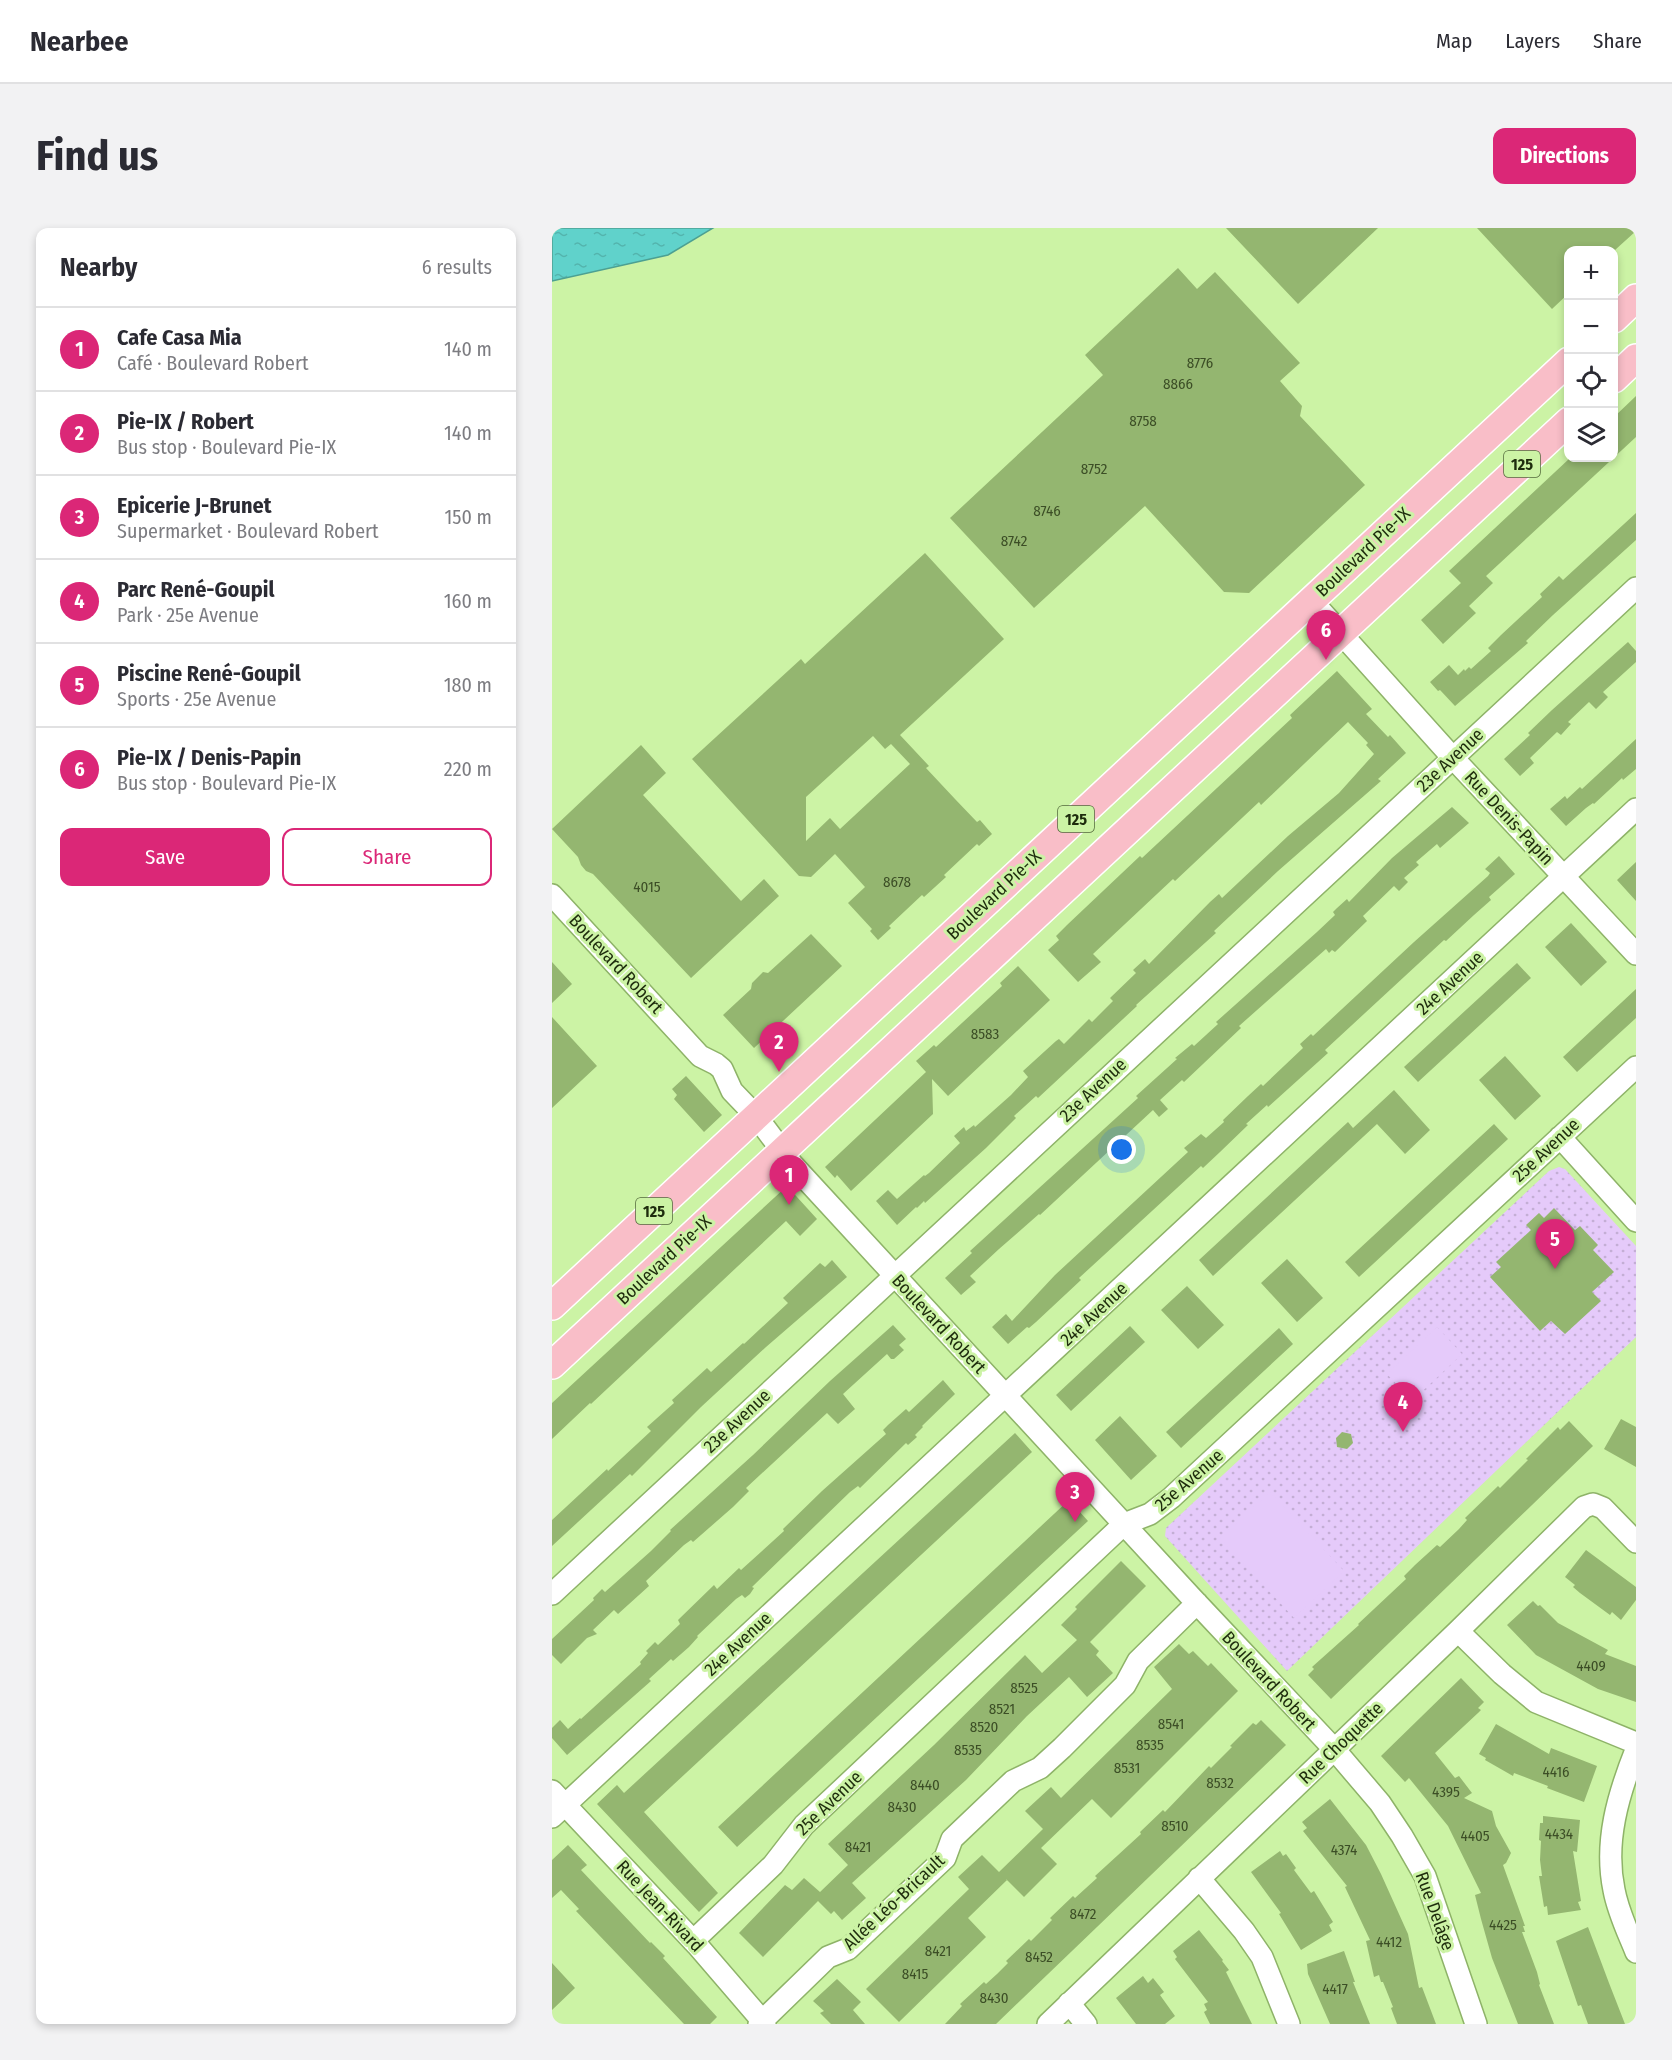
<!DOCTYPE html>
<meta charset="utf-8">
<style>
:root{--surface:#fff;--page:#f2f2f3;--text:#2b2b33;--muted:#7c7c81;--line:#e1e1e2;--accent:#db2777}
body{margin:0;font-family:"Fira Sans Condensed",sans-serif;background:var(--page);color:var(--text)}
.controls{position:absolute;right:18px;top:18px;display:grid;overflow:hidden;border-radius:12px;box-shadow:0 3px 9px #0003}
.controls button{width:54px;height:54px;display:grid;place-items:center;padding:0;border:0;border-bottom:2px solid var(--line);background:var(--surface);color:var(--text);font:30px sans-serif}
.you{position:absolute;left:570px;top:922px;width:21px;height:21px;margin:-15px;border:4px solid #fff;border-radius:50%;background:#1a73e8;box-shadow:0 0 0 9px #1a73e833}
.badge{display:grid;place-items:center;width:39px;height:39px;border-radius:50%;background:var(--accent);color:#fff;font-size:20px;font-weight:700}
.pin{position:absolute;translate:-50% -50px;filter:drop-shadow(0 2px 3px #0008)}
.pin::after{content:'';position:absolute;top:32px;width:21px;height:18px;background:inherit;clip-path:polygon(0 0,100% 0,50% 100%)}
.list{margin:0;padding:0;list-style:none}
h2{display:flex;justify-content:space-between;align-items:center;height:78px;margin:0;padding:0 24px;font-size:26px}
h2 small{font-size:20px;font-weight:400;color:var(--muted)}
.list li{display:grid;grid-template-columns:39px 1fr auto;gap:18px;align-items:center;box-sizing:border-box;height:84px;padding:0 24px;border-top:2px solid var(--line)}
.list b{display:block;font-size:22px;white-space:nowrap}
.list p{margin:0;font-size:20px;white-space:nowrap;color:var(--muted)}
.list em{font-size:20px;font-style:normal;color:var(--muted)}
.actions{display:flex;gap:12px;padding:18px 24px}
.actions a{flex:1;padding:14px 0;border:2px solid var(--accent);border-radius:12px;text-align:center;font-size:21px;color:var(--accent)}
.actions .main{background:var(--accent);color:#fff}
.icon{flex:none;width:33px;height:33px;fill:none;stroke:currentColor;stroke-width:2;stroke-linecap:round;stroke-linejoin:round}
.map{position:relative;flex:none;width:1084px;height:1796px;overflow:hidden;border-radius:12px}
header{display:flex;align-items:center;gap:36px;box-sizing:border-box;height:84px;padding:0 30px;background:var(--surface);border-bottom:2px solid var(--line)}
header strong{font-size:28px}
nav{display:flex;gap:33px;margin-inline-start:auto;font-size:21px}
.intro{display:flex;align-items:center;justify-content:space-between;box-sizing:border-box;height:144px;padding:0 36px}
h1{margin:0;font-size:42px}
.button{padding:15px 27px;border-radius:12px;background:var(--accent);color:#fff;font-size:21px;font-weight:700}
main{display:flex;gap:36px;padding:0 36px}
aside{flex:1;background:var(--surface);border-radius:12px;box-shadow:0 3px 9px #0003}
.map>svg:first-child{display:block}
</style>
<header>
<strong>Nearbee</strong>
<nav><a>Map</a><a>Layers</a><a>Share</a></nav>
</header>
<div class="intro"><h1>Find us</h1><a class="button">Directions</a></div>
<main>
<aside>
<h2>Nearby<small>6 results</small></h2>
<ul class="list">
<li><span class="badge">1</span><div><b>Cafe Casa Mia</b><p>Café · Boulevard Robert</p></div><em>140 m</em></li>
<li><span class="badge">2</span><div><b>Pie-IX / Robert</b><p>Bus stop · Boulevard Pie-IX</p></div><em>140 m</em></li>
<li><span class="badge">3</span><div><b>Epicerie J-Brunet</b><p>Supermarket · Boulevard Robert</p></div><em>150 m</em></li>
<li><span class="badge">4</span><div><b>Parc René-Goupil</b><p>Park · 25e Avenue</p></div><em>160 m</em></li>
<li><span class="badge">5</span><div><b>Piscine René-Goupil</b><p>Sports · 25e Avenue</p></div><em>180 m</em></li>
<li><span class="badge">6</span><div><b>Pie-IX / Denis-Papin</b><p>Bus stop · Boulevard Pie-IX</p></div><em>220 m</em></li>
</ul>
<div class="actions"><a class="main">Save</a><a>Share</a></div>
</aside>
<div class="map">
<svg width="1084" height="1796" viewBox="0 0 1084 1796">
<defs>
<pattern id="grass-dots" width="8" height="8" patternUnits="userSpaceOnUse" patternTransform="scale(1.5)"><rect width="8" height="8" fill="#e5cafa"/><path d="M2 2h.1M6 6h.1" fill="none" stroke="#c4aed5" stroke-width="1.8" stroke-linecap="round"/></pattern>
<pattern id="water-ripples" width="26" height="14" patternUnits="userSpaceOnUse" patternTransform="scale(1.5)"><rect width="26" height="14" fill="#60d2cb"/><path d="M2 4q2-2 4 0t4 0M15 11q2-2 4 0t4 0" fill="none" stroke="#53b4ad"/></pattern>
</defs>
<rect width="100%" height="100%" fill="#ccf3a5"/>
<path fill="url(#grass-dots)" d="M1007 939 1013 941 1084 1018V1109L735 1443 613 1308 614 1300 997 943Z"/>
<path fill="#e5cafa" d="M885 1099 910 1126 860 1173 835 1146Z
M718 1264 792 1343 742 1390 668 1310Z"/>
<path fill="url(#water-ripples)" stroke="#4ca092" stroke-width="1.5" d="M0 0H161L116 27 0 53Z"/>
<path fill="#94b670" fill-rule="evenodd" d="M674 0H826L746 76Z
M925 0H1084V3L1063 22H1017V65L1000 81Z
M626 40 645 61 663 44 748 135 728 153 750 178 748 188 813 257 697 365 672 364 593 278 482 380 398 290 551 147 533 127Z
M1084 168V209L934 348 941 355 917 378 924 385 891 416 869 392 909 355 897 343 1018 230H1062V189Z
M1084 285V312L1001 387 974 413 976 415 903 478 888 462 886 463 878 454 897 437 906 447 912 441 913 443 917 439 919 441 939 423 936 420 949 407 990 369 988 366 1007 348 1011 352Z
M373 325 452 411 348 507 377 538 374 540 403 571 425 594 428 592 440 606 427 618 425 616 392 647 394 649 372 669 370 667 337 698 339 700 326 712 318 703 320 701 296 675 313 659 283 626 259 649 247 648 140 531 249 431 253 436ZM321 508 333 521 339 516 358 536 288 601 278 590 254 613V569Z
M1076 414 1084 423V434L1051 464 1056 469 1044 481 1037 474 1016 494 1019 496 1009 507 1005 504 978 530 982 535 968 548 952 531 978 507 976 505 1000 482Z
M785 443 820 481 814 486 836 509 838 507 854 525 826 551 829 553 726 643 662 703 664 705 584 777 585 778 486 870 484 868 462 888 464 890 434 920 373 975 372 973 365 980 364 979 345 997 324 973 336 962 345 971 372 947 373 948 377 945 408 915 402 908 412 899 414 903 422 897 423 899 459 867 476 849 471 843 504 813 507 811 512 816 537 791 540 794 561 773 558 770 584 745 581 742 593 731 597 736 658 674 667 666 670 670 736 608 787 565 822 526 814 517 816 515 796 494 709 577 707 574 623 653 621 651 541 726 549 734 526 754 496 722 507 712 504 708 515 697 588 628 590 630 740 490 738 487Z
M1084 511V541L1071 552 1070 550 1042 576 1041 575 1034 580 1014 598 998 581 1013 568 1015 571 1028 559 1030 561Z
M89 517 114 545 91 567 189 673 212 651 227 668 139 750 41 646 34 643 29 637 26 629 0 601Z
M900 579 917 595 888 620 885 616 864 634 867 637 852 650 856 654 847 663 842 658 811 688 815 693 783 724 780 722 777 725 774 721 687 798 689 800 632 854 630 852 608 872 616 881 607 889 601 882 488 987 487 986 447 1021 418 1048 424 1054 409 1067 393 1050 420 1025 418 1023 586 870 584 868 625 831 623 830 640 816 642 818 666 796 664 794 765 704 783 687 781 684 785 680 795 671 797 674 840 630Z
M947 628 963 646 937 669 939 672 922 687 894 713 892 712 773 822 776 825 716 879 715 877 694 896 696 897 668 924 651 940 649 938 527 1050 529 1052 484 1094 477 1100 475 1099 456 1116 440 1099 454 1086 460 1093 503 1047 636 924 632 920 649 906 654 910 672 894 671 892 696 868 709 856 711 858 751 820 748 816 759 806 761 808 862 714 936 648 938 645 933 641Z
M1084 634V673L1065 652Z
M1019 695 1055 734 1029 758 993 719Z
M259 706 290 738 202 820 171 787 199 761 200 755 211 744 216 745Z
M0 734 20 756 0 775Z
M965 735 979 750 866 854 852 839Z
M466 738 498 772 396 868 380 851 381 886 299 963 285 947 283 950 273 939 374 844 364 833 382 817 384 819 450 758 448 755Z
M1084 761V790L1025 844 1011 829Z
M0 789 45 838 0 880Z
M953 828 989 868 963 892 927 852Z
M134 848 170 887 152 904 122 871 125 867 120 861Z
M842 862 878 902 853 926 825 896 661 1048 647 1032 796 894 801 900Z
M942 896 956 911 807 1049 793 1034Z
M235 958 265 991 248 1008 234 993 39 1176 38 1175 0 1211V1175Z
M1002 980 1023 1002 1028 998 1046 1017 1041 1022 1062 1044 1040 1064 1049 1073 1013 1106 999 1093 988 1103 938 1049 949 1039 944 1034 979 1002 974 997 987 985 992 990Z
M735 1031 771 1070 745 1094 709 1055Z
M280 1032 295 1049 214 1119 149 1179 80 1248 78 1246 0 1318V1292L55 1241 56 1243 99 1203 95 1199 122 1175 120 1172 155 1140 159 1144 191 1115 192 1116 236 1075 231 1070 268 1035 273 1039Z
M635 1058 672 1097 646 1121 609 1082Z
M341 1097 354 1111 347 1117 352 1122 342 1131H339L335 1126 291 1166 303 1181 286 1196 275 1185 194 1260 197 1263 181 1279 141 1314 139 1312 132 1317 94 1353 97 1358 66 1386 62 1382 41 1402 45 1406 35 1410 9 1436 0 1427V1411L42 1372 41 1370 50 1361 53 1364 99 1323 119 1303 118 1302 201 1227 278 1153Z
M578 1098 593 1114 519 1183 504 1167Z
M727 1100 741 1116 629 1220 614 1204Z
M391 1152 403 1166 370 1198 371 1199 363 1207 365 1209 356 1217 354 1215 308 1260 306 1258 298 1264 200 1359 202 1360 198 1366 193 1370 190 1367 184 1371 145 1408 146 1409 137 1419 121 1433 119 1431 97 1451 99 1453 15 1527 0 1510V1500L8 1492 16 1501 28 1490 29 1491 89 1436 88 1434 96 1425 94 1423 103 1414 106 1417 128 1396 126 1392 162 1357 165 1361 187 1340 189 1342 232 1303 231 1301 270 1263 334 1206 331 1202 336 1197 354 1181 357 1184Z
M568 1188 605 1228 579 1252 543 1212Z
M1069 1191 1084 1199V1239L1052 1221Z
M1017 1193 1041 1218 779 1471 756 1447 762 1441 760 1439 807 1397 806 1396 854 1351 852 1348 863 1337 885 1317 888 1319 907 1301 915 1292 913 1290 946 1258 948 1260 976 1232 974 1231 1006 1199 1008 1202Z
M790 1204 799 1206 801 1215 795 1221 785 1219 784 1210Z
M463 1205 480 1224 92 1584 166 1665 147 1684 45 1576 65 1557 72 1565Z
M517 1272 536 1293 185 1619 166 1599Z
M1034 1322 1084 1359V1372L1069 1392 1060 1384 1058 1387 1028 1365 1021 1359 1023 1357 1013 1349Z
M569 1333 594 1358 538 1414 547 1423 544 1427 561 1445 535 1469 517 1449 475 1488 414 1552 300 1655 314 1670 290 1692 282 1683 279 1686 266 1673 211 1729 187 1705 233 1657 240 1662 252 1650 268 1664 296 1637 276 1616 382 1517 473 1427 490 1445 525 1412 509 1397 525 1381 523 1379Z
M981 1373 986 1378 988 1377 1006 1395 1056 1422 1053 1426 1084 1438V1474L1046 1461 984 1427 955 1397Z
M627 1416 637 1426 641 1423 656 1438 659 1435 686 1463 559 1590 540 1571 489 1620 505 1636 472 1669 447 1644 491 1601 473 1583 499 1559 509 1570 620 1461 602 1439Z
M909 1450 932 1474 926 1480 929 1482 926 1485 883 1525 903 1550 907 1548 920 1565 912 1570 940 1583 944 1598 959 1625 954 1635 951 1637 973 1698H971L973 1704H970L985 1744 988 1756 987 1757 1002 1796H966L940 1730 929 1691 923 1667 929 1665 896 1598 857 1550 853 1554 829 1528Z
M709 1492 734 1517 570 1675 444 1796H393L410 1778 408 1776 432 1754 434 1756 445 1746 456 1735 454 1733 477 1711 479 1713 500 1692 498 1690 521 1668 523 1670 545 1650 543 1648 589 1606 588 1604 611 1582 613 1584 657 1538 659 1540 680 1519 678 1518 701 1495 704 1497Z
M944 1496 997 1526 999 1520 1045 1538 1032 1574 995 1560 996 1558 962 1545 961 1548 933 1532 934 1530 927 1526Z
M778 1571 814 1617 829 1646 856 1706 867 1760 870 1759 884 1796H845L839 1780 841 1779 831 1754H829L827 1747 822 1749 814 1713 818 1712 793 1659 795 1658 751 1603 755 1600 750 1594Z
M991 1588 1028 1592 1025 1624 1021 1623 1029 1673 1026 1674 1029 1682 996 1687 995 1678 992 1679 987 1648H990L988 1632 989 1613 987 1612 988 1595H991Z
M16 1617 35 1637 29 1642 98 1715 99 1714 113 1728 111 1730 165 1789 158 1796H132L24 1683 27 1681 9 1662 0 1670V1632Z
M728 1623 731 1628 734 1626 744 1640 742 1642 759 1665 762 1663 781 1694 777 1697 780 1703 749 1722 727 1686 729 1685 699 1644Z
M430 1627 455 1652 416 1690 434 1709 347 1794 314 1761 417 1661 406 1649Z
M1036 1699 1057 1755 1073 1796H1036L1029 1777 1026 1778 1004 1713Z
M647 1702 671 1732 670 1733 677 1742 674 1744 700 1796H658L652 1784 655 1782 652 1776 656 1774 623 1731 625 1729 621 1723Z
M792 1723 803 1754H801L818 1796H778L756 1746 755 1736Z
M0 1735 23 1760 0 1782Z
M591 1748 596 1755 601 1750 612 1764 608 1767 623 1788 613 1796H584L564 1770Z
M285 1751 309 1774 301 1782 313 1796H279L268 1785 272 1783 261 1773Z"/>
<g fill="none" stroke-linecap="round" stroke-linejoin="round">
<g stroke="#8eb368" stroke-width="24">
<path id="minor" d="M759 372 901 530 1084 726
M0 667 148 828 164 836 170 841 180 863 204 888 240 936 640 1370 782 1521 828 1575 850 1608 873 1648 924 1796
M1008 909 1084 993
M0 1366 1084 360
M906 1403 950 1446 984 1474 1084 1515
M1084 1522C1066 1567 1052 1614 1062 1662 1066 1684 1076 1704 1084 1724
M0 1563 145 1717 213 1796
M0 1589 1084 581
M647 1650 692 1703 710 1729 737 1796
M141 1713 221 1637 252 1597 572 1296 598 1286 619 1270 1084 839
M517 1775 534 1796
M207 1796 276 1729 296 1721 393 1630 400 1611 461 1553 488 1540 510 1520 573 1457 586 1433 645 1375
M496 1796 906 1403 1032 1279 1041 1276 1051 1280 1084 1314"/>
</g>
<g stroke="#fff" stroke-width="30">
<path id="major" d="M1062 91 1084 70
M1062 151 1084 130
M0 1078 1017 133
M0 1137 1017 193"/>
</g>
<use href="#minor" stroke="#fff" stroke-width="21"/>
<use href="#major" stroke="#f9bec8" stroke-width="27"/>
</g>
<g text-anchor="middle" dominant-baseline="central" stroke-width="6" stroke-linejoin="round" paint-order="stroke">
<g font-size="15" fill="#3c4e26">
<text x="648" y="135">8776</text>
<text x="626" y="156">8866</text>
<text x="591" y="193">8758</text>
<text x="542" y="241">8752</text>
<text x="495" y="283">8746</text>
<text x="462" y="313">8742</text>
<text x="345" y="654">8678</text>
<text x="95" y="659">4015</text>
<text x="433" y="806">8583</text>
<text x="1039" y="1438">4409</text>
<text x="472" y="1460">8525</text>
<text x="450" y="1481">8521</text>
<text x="619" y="1496">8541</text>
<text x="432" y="1499">8520</text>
<text x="598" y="1517">8535</text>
<text x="416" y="1522">8535</text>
<text x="575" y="1540">8531</text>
<text x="1004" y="1544">4416</text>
<text x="668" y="1555">8532</text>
<text x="373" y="1557">8440</text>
<text x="894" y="1564">4395</text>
<text x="350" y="1579">8430</text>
<text x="623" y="1598">8510</text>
<text x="1007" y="1606">4434</text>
<text x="923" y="1608">4405</text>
<text x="306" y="1619">8421</text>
<text x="792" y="1622">4374</text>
<text x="531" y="1686">8472</text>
<text x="951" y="1697">4425</text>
<text x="837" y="1714">4412</text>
<text x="386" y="1723">8421</text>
<text x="487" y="1729">8452</text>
<text x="363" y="1746">8415</text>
<text x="783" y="1761">4417</text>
<text x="442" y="1770">8430</text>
</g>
<g fill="#ccf3a5" stroke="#52683b" stroke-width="1.5">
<rect x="952" y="223" width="36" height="26" rx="4.5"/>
<rect x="506" y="578" width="36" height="26" rx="4.5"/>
<rect x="84" y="970" width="36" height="26" rx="4.5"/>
</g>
<g font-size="16" font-weight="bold" fill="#1e2c0d">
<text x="970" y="236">125</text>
<text x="524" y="591">125</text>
<text x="102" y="983">125</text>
</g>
<g font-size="18" fill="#1e2c0d" stroke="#ccf3a5">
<text transform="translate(811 324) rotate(-43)">Boulevard Pie-IX</text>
<text transform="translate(898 532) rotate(-43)">23e Avenue</text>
<text transform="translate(957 590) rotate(47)">Rue Denis-Papin</text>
<text transform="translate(442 667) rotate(-43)">Boulevard Pie-IX</text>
<text transform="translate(64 736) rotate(47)">Boulevard Robert</text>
<text transform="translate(898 755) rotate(-43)">24e Avenue</text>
<text transform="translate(541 862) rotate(-43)">23e Avenue</text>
<text transform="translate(994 922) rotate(-43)">25e Avenue</text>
<text transform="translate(112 1032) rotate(-43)">Boulevard Pie-IX</text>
<text transform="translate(542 1086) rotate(-43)">24e Avenue</text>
<text transform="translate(387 1096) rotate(47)">Boulevard Robert</text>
<text transform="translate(185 1193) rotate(-43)">23e Avenue</text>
<text transform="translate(637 1252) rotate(-41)">25e Avenue</text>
<text transform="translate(186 1416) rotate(-43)">24e Avenue</text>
<text transform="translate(717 1453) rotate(47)">Boulevard Robert</text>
<text transform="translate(789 1515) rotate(-44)">Rue Choquette</text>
<text transform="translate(277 1575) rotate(-44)">25e Avenue</text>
<text transform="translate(342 1674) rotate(-43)">Allée Léo-Bricault</text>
<text transform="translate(108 1678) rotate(47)">Rue Jean-Rivard</text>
<text transform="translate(883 1683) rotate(70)">Rue Delâge</text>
</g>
</g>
</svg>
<div class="controls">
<button>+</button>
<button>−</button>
<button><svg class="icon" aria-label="locate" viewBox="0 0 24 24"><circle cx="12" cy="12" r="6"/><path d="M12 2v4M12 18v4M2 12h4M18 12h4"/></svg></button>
<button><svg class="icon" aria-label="layers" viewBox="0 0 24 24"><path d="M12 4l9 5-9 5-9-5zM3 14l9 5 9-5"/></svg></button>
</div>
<div class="you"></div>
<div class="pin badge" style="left:237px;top:977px">1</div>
<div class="pin badge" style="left:227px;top:844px">2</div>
<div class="pin badge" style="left:523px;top:1294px">3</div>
<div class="pin badge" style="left:851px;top:1204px">4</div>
<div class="pin badge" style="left:1003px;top:1041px">5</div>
<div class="pin badge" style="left:774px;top:432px">6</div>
</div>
</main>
